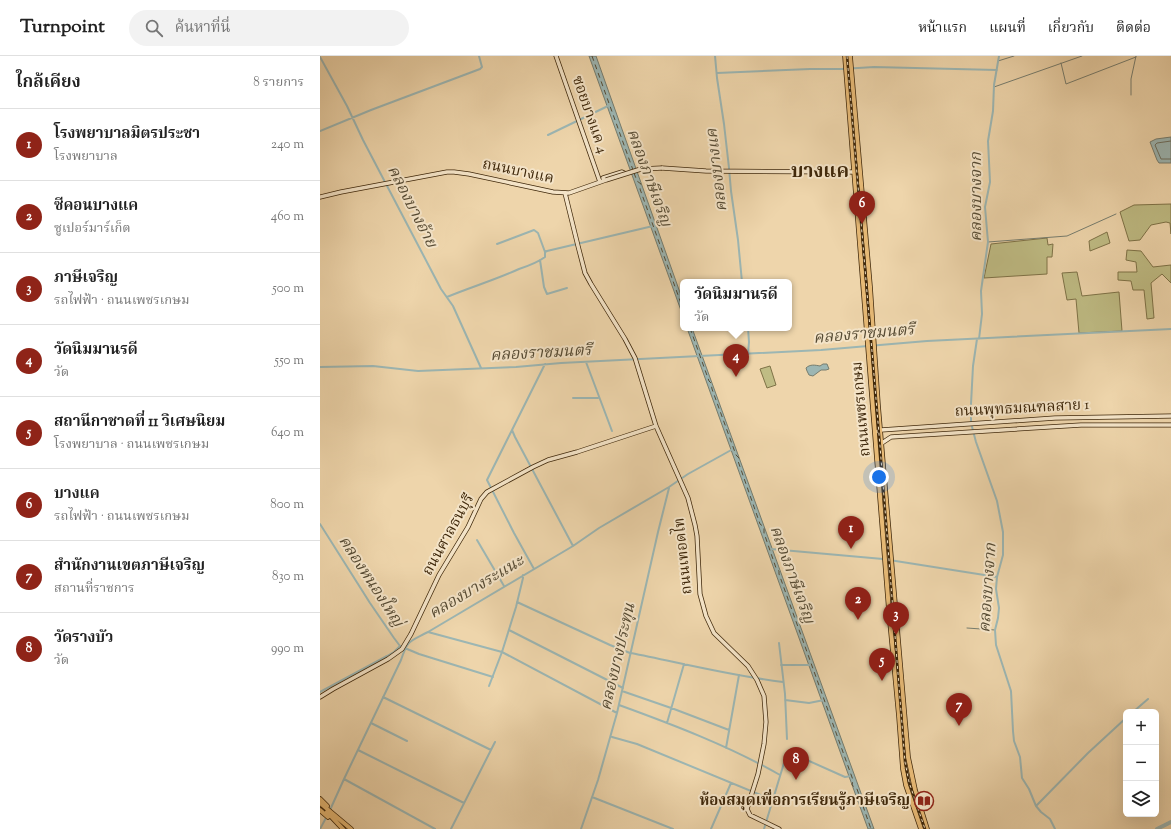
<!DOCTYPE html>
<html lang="th">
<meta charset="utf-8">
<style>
:root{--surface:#fff;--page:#f2f2f2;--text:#222;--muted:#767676;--line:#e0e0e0;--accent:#8f2418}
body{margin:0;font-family:"Sorts Mill Goudy","Noto Serif Thai",serif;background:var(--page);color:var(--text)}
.controls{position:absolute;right:12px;bottom:12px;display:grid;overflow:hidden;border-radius:6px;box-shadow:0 4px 16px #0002}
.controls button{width:36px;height:36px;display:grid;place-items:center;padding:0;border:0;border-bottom:1px solid var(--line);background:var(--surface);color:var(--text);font:20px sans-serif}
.you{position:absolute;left:559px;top:421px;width:14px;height:14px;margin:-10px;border:3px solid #fff;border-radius:50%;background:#1a73e8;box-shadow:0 0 0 6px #1a73e833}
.badge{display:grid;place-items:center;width:26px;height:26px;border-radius:50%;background:var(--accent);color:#fff;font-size:13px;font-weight:700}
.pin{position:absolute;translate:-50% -33px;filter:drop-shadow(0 1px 2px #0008)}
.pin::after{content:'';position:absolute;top:21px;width:14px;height:12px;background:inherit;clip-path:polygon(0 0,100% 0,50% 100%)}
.popup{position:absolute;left:360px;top:223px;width:112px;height:52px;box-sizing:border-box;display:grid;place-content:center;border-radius:6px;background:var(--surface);filter:drop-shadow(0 1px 3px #0005);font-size:13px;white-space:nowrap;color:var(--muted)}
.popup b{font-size:15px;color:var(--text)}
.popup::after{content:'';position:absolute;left:50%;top:100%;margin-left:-8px;border:8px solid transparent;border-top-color:var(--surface)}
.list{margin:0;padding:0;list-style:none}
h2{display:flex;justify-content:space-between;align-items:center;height:52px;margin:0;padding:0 16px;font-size:17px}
h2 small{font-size:13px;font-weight:400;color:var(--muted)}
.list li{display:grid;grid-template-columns:26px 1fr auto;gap:12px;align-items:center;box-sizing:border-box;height:72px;padding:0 16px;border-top:1px solid var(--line)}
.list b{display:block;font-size:15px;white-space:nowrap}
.list p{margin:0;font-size:13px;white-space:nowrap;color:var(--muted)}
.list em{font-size:13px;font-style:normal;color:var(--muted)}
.icon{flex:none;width:22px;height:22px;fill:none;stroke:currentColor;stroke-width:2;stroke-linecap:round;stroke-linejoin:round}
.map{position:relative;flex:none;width:851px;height:773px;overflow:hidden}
header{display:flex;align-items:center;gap:24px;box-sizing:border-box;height:56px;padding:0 20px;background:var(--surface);border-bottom:1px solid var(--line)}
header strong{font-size:19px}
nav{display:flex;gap:22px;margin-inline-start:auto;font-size:14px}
.search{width:280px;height:36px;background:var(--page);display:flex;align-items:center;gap:10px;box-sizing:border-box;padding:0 14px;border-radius:22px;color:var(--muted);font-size:15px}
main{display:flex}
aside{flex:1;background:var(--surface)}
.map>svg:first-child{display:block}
</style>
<header>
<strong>Turnpoint</strong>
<div class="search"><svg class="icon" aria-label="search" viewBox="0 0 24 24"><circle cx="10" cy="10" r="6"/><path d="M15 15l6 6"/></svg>ค้นหาที่นี่</div>
<nav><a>หน้าแรก</a><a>แผนที่</a><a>เกี่ยวกับ</a><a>ติดต่อ</a></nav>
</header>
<main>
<aside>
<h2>ใกล้เคียง<small>8 รายการ</small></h2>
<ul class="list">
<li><span class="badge">1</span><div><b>โรงพยาบาลมิตรประชา</b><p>โรงพยาบาล</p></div><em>240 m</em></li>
<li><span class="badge">2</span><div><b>ซีคอนบางแค</b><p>ซูเปอร์มาร์เก็ต</p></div><em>460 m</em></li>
<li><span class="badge">3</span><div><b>ภาษีเจริญ</b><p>รถไฟฟ้า · ถนนเพชรเกษม</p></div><em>500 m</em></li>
<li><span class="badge">4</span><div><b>วัดนิมมานรดี</b><p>วัด</p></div><em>550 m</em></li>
<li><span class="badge">5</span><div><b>สถานีกาชาดที่ 11 วิเศษนิยม</b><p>โรงพยาบาล · ถนนเพชรเกษม</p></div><em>640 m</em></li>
<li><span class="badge">6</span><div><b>บางแค</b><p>รถไฟฟ้า · ถนนเพชรเกษม</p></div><em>800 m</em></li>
<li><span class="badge">7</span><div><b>สำนักงานเขตภาษีเจริญ</b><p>สถานที่ราชการ</p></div><em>830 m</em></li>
<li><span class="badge">8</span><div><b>วัดรางบัว</b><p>วัด</p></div><em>990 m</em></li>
</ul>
</aside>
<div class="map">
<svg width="851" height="773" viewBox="0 0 851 773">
<rect width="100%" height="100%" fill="#eed5ab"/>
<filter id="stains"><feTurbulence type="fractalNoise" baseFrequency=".005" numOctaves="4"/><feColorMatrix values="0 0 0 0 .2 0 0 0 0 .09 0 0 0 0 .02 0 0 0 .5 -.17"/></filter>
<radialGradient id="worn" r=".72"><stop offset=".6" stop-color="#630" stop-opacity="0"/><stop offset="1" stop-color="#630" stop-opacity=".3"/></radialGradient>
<path fill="#bfbc84" stroke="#7e7247" d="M851 148V178L850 167 846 166 831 169 820 184 809 185 800 156 814 149Z
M787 176 790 187 770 195 769 185Z
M727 182 728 189 733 188 732 201H727V218L664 222 671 188Z
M807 194 821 195 833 211 851 209V227L842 218 831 227 834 262 827 263 824 234H813L811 225 798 224V216H817L816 206 806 204Z
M757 216 762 240 799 236 802 275 759 277 756 243 747 244 742 217Z
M450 310 456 329 447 332 440 313Z"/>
<path fill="#9cb6b3" stroke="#767d6f" d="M269 0H276L363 245V260Z
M851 81V107H839L837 104 830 86 836 83Z
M367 272H372L554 773H548Z
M503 308H507L509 313 506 314H501L493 320 489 319 487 315 486 312C490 308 495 309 500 310Z"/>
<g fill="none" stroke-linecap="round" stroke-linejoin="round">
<path stroke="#6d6e5e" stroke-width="1" d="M851 85 837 87 835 89 841 103H851"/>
<path stroke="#767d6f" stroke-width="1" d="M678 5 694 0
M741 7 746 28 816 1
M674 31 762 0
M811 39V23L816 0
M668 186 747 180 796 158
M647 572 675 574"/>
<path stroke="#9cb6b3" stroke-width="2" d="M395 0 397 22 404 68 409 112 411 135 418 184 422 226
M0 1 27 50 43 84 121 233 133 250 161 312
M397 17 490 13H522L554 11 677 14
M0 75 51 54 160 13 162 11 159 0
M228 79 290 49
M177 188 214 174 218 177 225 196
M220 204 224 231 227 238 247 232
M127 241C151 231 175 224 199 213 208 210 217 207 225 201V196L227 195 333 170
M428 272 429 286 428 298
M657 283 653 310 651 348V367L656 386 677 445 683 476V499L677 521 676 533 679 552 678 562 675 574 676 589 691 635 693 675 694 685 700 701 702 722 709 733 716 750 721 756 730 763 735 773
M659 283 662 258 661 235 668 186 665 151 670 126 668 85 673 55 674 29 679 0
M266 306 292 375
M0 311 53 310 98 315 196 311 241 307 501 294 607 285 851 273
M253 342H278
M192 374 195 381 253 490
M0 468 50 547 74 582 80 590 99 598 173 621
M157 484 184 530
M451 493 563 503 677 521
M214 513 194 477 167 424 225 308
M197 546 290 589 310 597
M189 574 303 632
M108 576 182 596 297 657
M459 587 465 638 467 683
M311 597C361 607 412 620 463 626
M461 609H490
M169 630 182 596 196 551 203 522V519
M302 635 354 653 409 674
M0 636 67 600 74 596 80 590
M63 641 171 694
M465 644 489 647 504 644
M299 649C354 669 409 690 460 719
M813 656 828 643
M51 667 87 685
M347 667 364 608
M292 681 317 688 453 744
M406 692 419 619
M38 694 144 747
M24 723 115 773
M272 741 353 773
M717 749 768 697 806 662
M10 754 24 723 81 604C88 583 89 586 108 576L253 490 279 472 349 431 368 418 413 393
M0 773 7 760
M131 773 175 686
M261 773 278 724 297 657 338 476 349 432
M391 773 411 727
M444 773 467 697 469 696 525 721 531 720"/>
<path stroke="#9cb6b3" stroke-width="4" d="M837 773 851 766"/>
<path stroke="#564b34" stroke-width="1" stroke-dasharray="5 4" stroke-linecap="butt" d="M272 0 313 114
M314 117 317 125 321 128 320 133 363 253
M370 272 389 325 391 327 392 333 416 399 419 402 418 405 440 468 444 471V477L456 512 459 515V518L533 724 532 729 537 733 551 773"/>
<g stroke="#3e270a" stroke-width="5">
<path id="secondary" d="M236 0 280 126
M342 112 386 115 534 116
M283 122 302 116 304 117
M245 137 258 190 265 217 271 228 305 283 315 302 336 370 368 442 375 469 377 480 380 538 386 560 394 577 428 610 437 624 444 640 446 666 444 688 438 718 427 753 430 759 459 773
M0 141 21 136 127 116H134L149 118 233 136 249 137 286 124
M556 376 561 374 735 362 851 360
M562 387 571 381 761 369H851
M0 641 13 633 68 603 82 593 91 578 119 519 148 471 161 443 167 436 213 411 228 404 257 396 336 370"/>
</g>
<g stroke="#3e270a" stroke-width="5.5">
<path id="primary" d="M525 0 569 554 579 660 583 713 586 729 601 773
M530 0 550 231 558 350 588 701 595 734 607 773
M0 743 7 750
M0 747 31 773
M0 754 8 761
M7 756 23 773"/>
</g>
<use href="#secondary" stroke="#f4e4c8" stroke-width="3.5"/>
<use href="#primary" stroke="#e7ba76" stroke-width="4"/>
<g stroke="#3e270a" stroke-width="2.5">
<path id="rail" d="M527 0 560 390 585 706 589 726 605 773"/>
</g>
<use href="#rail" stroke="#f4e4c8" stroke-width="1" stroke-dasharray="3" stroke-linecap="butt"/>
<g stroke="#3e270a" stroke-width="5" stroke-linecap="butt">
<path id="secondary-bridge" d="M286 124 321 113 342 112"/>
</g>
<use href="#secondary-bridge" stroke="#f4e4c8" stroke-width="3.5"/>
</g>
<defs>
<g id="library-ring" transform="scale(1)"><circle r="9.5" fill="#f4e4c8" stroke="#8f2418" stroke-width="1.5"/><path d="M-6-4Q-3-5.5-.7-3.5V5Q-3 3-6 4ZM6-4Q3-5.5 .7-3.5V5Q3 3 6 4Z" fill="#8f2418"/></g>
</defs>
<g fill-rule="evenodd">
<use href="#library-ring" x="604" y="745"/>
</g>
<g text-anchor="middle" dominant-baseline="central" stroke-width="4" stroke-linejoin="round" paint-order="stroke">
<g font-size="15" fill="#3e270a" stroke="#f4e4c8">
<text transform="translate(269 59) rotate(71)">ซอยบางแค 4</text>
<text transform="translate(198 116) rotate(12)">ถนนบางแค</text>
<text transform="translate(542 353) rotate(-95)">ถนนเพชรเกษม</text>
<text transform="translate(702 353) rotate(-3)">ถนนพุทธมณฑลสาย 1</text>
<text transform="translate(129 479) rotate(-61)">ถนนศาลธนบุรี</text>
<text transform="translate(364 500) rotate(-96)">ถนนเทอดไท</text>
</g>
<g font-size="15" font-weight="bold" fill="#3e270a" stroke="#f4e4c8" text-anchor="end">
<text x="590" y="745">ห้องสมุดเพื่อการเรียนรู้ภาษีเจริญ</text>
</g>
<g font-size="16" font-style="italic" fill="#564b34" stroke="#f4e4c8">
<text transform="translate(398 114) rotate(-97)">คลองบางแค</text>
<text transform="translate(328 122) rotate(70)">คลองภาษีเจริญ</text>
<text transform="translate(657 141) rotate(-90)">คลองบางจาก</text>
<text transform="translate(91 151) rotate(63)">คลองบางอ้าย</text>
<text transform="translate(544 279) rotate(-5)">คลองราชมนตรี</text>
<text transform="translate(221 298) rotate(-3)">คลองราชมนตรี</text>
<text transform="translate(471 519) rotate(70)">คลองภาษีเจริญ</text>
<text transform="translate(50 526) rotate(57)">คลองหนองใหญ่</text>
<text transform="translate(157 532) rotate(-31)">คลองบางระแนะ</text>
<text transform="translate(669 532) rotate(-86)">คลองบางจาก</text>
<text transform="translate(299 601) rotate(-77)">คลองบางประทุน</text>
</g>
<g font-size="19" font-weight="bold" fill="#3e270a" stroke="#f4e4c8">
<text x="500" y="116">บางแค</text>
</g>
</g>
<rect width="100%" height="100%" filter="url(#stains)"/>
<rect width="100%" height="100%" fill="url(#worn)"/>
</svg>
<div class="controls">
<button>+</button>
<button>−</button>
<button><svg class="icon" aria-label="layers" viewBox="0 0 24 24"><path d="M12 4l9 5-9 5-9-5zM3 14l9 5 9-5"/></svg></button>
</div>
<div class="you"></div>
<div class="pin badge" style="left:531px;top:493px">1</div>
<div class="pin badge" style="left:538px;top:564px">2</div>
<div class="pin badge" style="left:576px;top:579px">3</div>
<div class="pin badge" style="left:416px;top:321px">4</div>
<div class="popup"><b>วัดนิมมานรดี</b>วัด</div>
<div class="pin badge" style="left:562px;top:625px">5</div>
<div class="pin badge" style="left:542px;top:168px">6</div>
<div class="pin badge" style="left:639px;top:670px">7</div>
<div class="pin badge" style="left:476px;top:724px">8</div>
</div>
</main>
